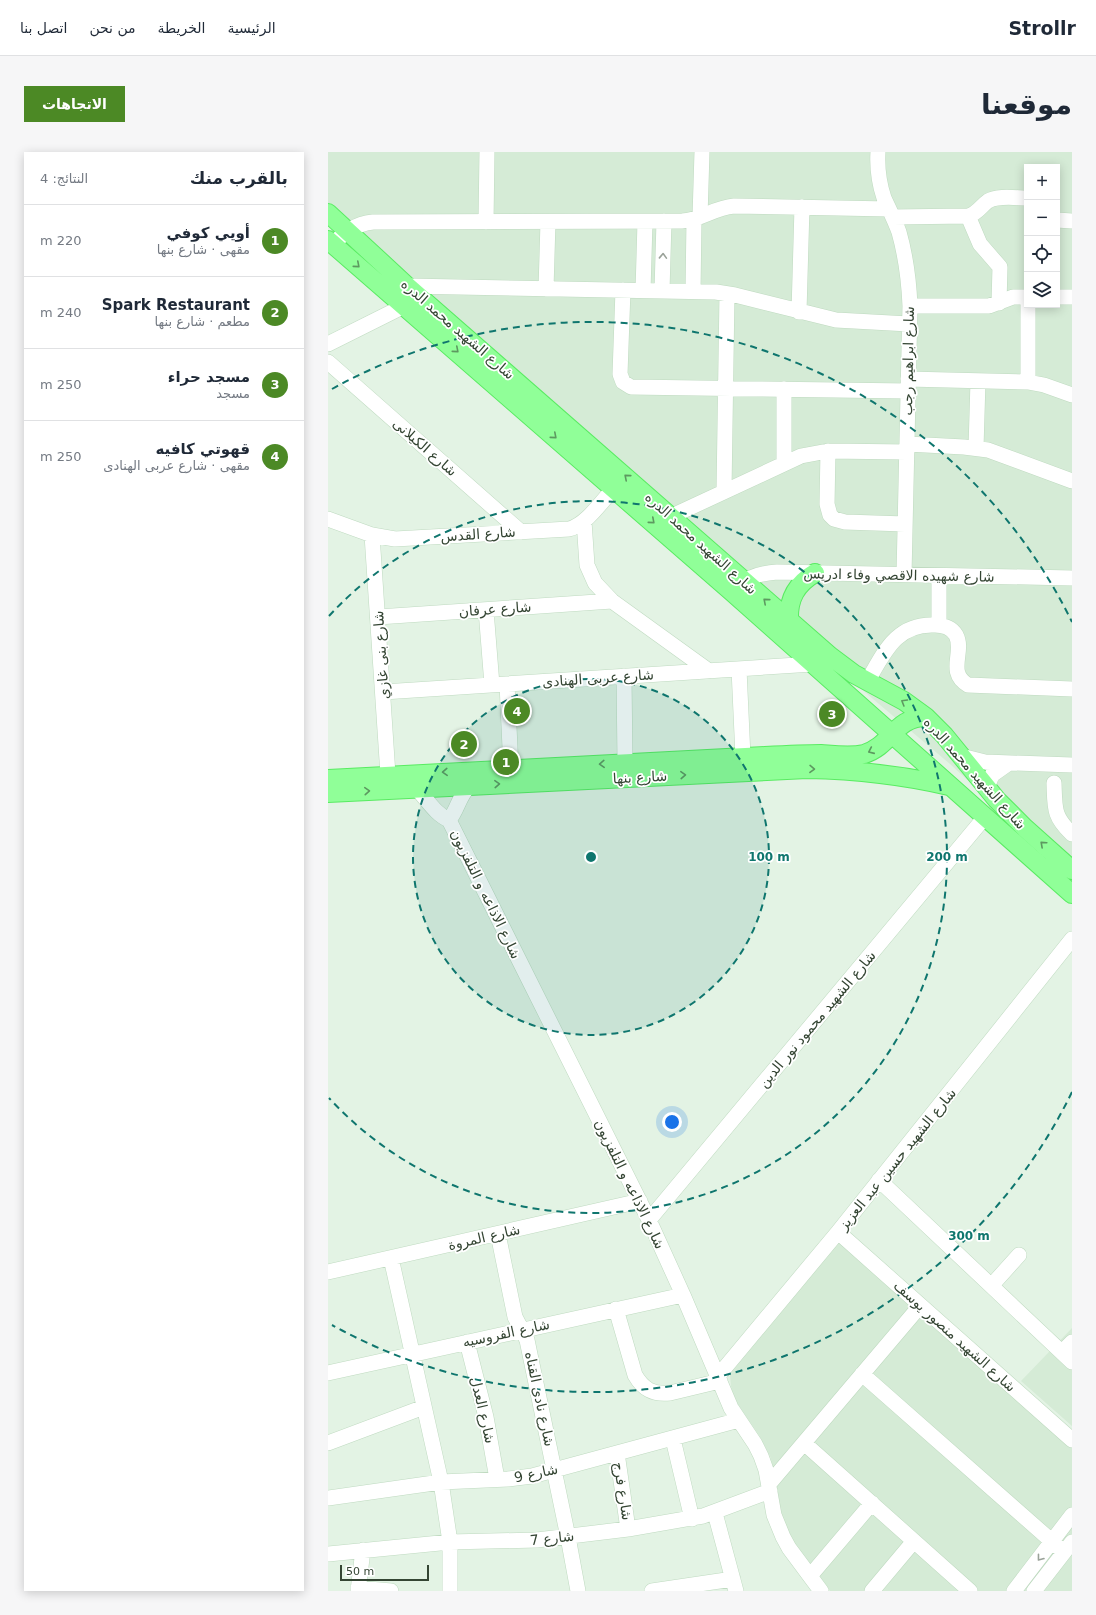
<!DOCTYPE html>
<html lang="ar">
<meta charset="utf-8">
<style>
:root{--surface:#fff;--page:#f6f6f7;--text:#1f2937;--muted:#747a83;--line:#e0e1e3;--accent:#4c8925}
body{margin:0;font-family:"DejaVu Sans",Vazirmatn,sans-serif;background:var(--page);color:var(--text);direction:rtl}
.controls{position:absolute;right:12px;top:12px;display:grid;overflow:hidden;border-radius:0px;box-shadow:0 2px 10px #0003}
.controls button{width:36px;height:36px;display:grid;place-items:center;padding:0;border:0;border-bottom:1px solid var(--line);background:var(--surface);color:var(--text);font:20px sans-serif}
.scale{position:absolute;left:12px;bottom:10px;width:89px;box-sizing:border-box;padding-left:4px;border:2px solid #344533;border-top:0;font-size:11px;line-height:14px;white-space:nowrap;color:#344533;-webkit-text-stroke:3px #fff;paint-order:stroke}
.you{position:absolute;left:344px;top:970px;width:14px;height:14px;margin:-10px;border:3px solid #fff;border-radius:50%;background:#1a73e8;box-shadow:0 0 0 6px #1a73e833}
.badge{display:grid;place-items:center;width:26px;height:26px;border-radius:50%;background:var(--accent);color:#fff;font-size:13px;font-weight:700}
.pin{position:absolute;translate:-50% -50%;border:2px solid #fff;box-shadow:0 1px 4px #0006}
.list{margin:0;padding:0;list-style:none}
h2{display:flex;justify-content:space-between;align-items:center;height:52px;margin:0;padding:0 16px;font-size:17px}
h2 small{font-size:13px;font-weight:400;color:var(--muted)}
.list li{display:grid;grid-template-columns:26px 1fr auto;gap:12px;align-items:center;box-sizing:border-box;height:72px;padding:0 16px;border-top:1px solid var(--line)}
.list b{display:block;font-size:15px;white-space:nowrap}
.list p{margin:0;font-size:13px;white-space:nowrap;color:var(--muted)}
.list em{font-size:13px;font-style:normal;color:var(--muted)}
.icon{flex:none;width:22px;height:22px;fill:none;stroke:currentColor;stroke-width:2;stroke-linecap:round;stroke-linejoin:round}
.map{position:relative;flex:none;width:744px;height:1439px;overflow:hidden;direction:ltr;border-radius:0px}
header{display:flex;align-items:center;gap:24px;box-sizing:border-box;height:56px;padding:0 20px;background:var(--surface);border-bottom:1px solid var(--line)}
header strong{font-size:19px}
nav{display:flex;gap:22px;margin-inline-start:auto;font-size:14px}
.intro{display:flex;align-items:center;justify-content:space-between;box-sizing:border-box;height:96px;padding:0 24px}
h1{margin:0;font-size:28px}
.button{padding:10px 18px;border-radius:0px;background:var(--accent);color:#fff;font-size:14px;font-weight:700}
main{display:flex;gap:24px;padding:0 24px}
aside{flex:1;background:var(--surface);border-radius:0px;box-shadow:0 2px 10px #0003}
.map>svg:first-child{display:block}
</style>
<header>
<strong>Strollr</strong>
<nav><a>الرئيسية</a><a>الخريطة</a><a>من نحن</a><a>اتصل بنا</a></nav>
</header>
<div class="intro"><h1>موقعنا</h1><a class="button">الاتجاهات</a></div>
<main>
<div class="map">
<svg width="744" height="1439" viewBox="0 0 744 1439">
<rect width="100%" height="100%" fill="#e3f3e4"/>
<path fill="#d5ebd6" fill-rule="evenodd" d="M0 0H744V724L622 612 300 340 0 73ZM699 15H729V153H699Z
M511 1087 744 1295V1439H502L466 1394 454 1367 445 1315 442 1304 431 1283 405 1245 403 1234 402 1223 404 1212Z
M744 1176V1274L693 1229Z"/>
<g fill="none" stroke-linecap="round" stroke-linejoin="round">
<g stroke="#bfdac0" stroke-width="16">
<path id="minor" d="M550 0C549 16 551 31 556 46 561 57 567 69 571 80 578 105 581 129 582 154L576 423
M640 64 652 92 672 115 671 151
M372 65 374 0
M565 65 640 64C649 62 653 54 660 49 670 43 688 46 699 46
M729 68 744 69
M158 70 159 0
M5 92C17 80 27 72 45 70L354 69C373 68 385 56 406 54L561 57
M79 134 388 140 407 143 508 168 581 172
M218 137 220 70
M295 138 292 222 295 230 303 235 580 239
M315 139 317 70
M334 139 336 69
M365 140 366 68
M729 145H744
M582 154H661L685 145H699
M471 160 474 55
M0 192 76 154
M0 210 193 380
M580 227 700 230 716 233 744 243
M700 230V153
M456 237V311
M579 292 636 295 660 298 744 329
M648 296 650 229
M500 299 499 352 502 363 506 367 517 370 577 372
M396 339 399 142
M344 364 473 304 500 299 579 300
M0 367 44 383 67 387 241 377C258 373 274 349 286 336
M256 369 259 413 267 431 284 449 381 519
M44 383 60 623
M611 424V473
M409 435C420 424 434 421 449 420L744 426
M158 458 164 533
M50 465 284 449
M411 517 415 605
M296 524 297 611
M539 530C556 501 568 471 607 473 615 473 623 475 628 483 637 500 618 520 640 533L744 537
M179 532 183 617
M55 540 485 512
M633 604 657 610 744 613
M726 631C727 656 725 664 744 682
M88 636C99 647 107 662 121 668L321 1068 355 1143 403 1256 427 1292 433 1304 438 1318 446 1363 455 1385 461 1396 493 1439
M659 636 664 623 681 611
M121 668C130 657 130 646 141 634
M551 1028 744 1210
M321 1068 657 665
M510 1080 744 1288
M170 1082 187 1165 199 1188 240 1385 250 1439
M63 1106 113 1330 122 1390V1439
M0 1120 312 1049
M664 1133 691 1103
M288 1157 307 1223C315 1237 325 1243 342 1241L392 1229
M139 1190 158 1265 169 1327
M734 1200 744 1190
M0 1221 355 1143
M534 1222 736 1400
M390 1224 510 1080 744 787
M345 1287 364 1367
M0 1291 96 1255
M476 1291 642 1439
M289 1301 300 1377
M441 1332 592 1154
M0 1346 113 1330 180 1327 204 1324 411 1268
M387 1361 408 1439
M0 1402 122 1390 209 1388 300 1377 375 1364 442 1339
M482 1424 544 1351
M30 1436 63 1439
M30 1439 35 1398
M324 1439 405 1427
M544 1439 586 1389
M686 1439 744 1363
M706 1439 744 1390"/>
</g>
<g stroke="#59eb62" stroke-width="20">
<path id="major" d="M0 61 79 134 502 504 526 522 576 549 598 565 616 583 669 648 697 676 744 718
M0 88 404 440 744 742
M461 469C460 447 468 432 487 421
M0 627 437 604C456 603 475 602 493 602 507 603 523 605 536 602 563 594 567 565 598 565
M0 641 479 617C528 618 574 623 621 634"/>
</g>
<use href="#minor" stroke="#fff" stroke-width="15"/>
<use href="#major" stroke="#90ff98" stroke-width="18"/>
</g>
<defs><path id="oneway-chevron" d="M-2-3.5L2.5 0L-2 3.5" fill="none" stroke-width="1.6" stroke-linecap="round" stroke-linejoin="round"/></defs>
<g stroke="#9aa299">
<use href="#oneway-chevron" transform="translate(335 104) rotate(-88)"/>
<use href="#oneway-chevron" transform="translate(712 1406) rotate(128)"/>
</g>
<g stroke="#5d9960">
<use href="#oneway-chevron" transform="translate(29 113) rotate(41)"/>
<use href="#oneway-chevron" transform="translate(128 198) rotate(41)"/>
<use href="#oneway-chevron" transform="translate(226 284) rotate(41)"/>
<use href="#oneway-chevron" transform="translate(299 325) rotate(-139)"/>
<use href="#oneway-chevron" transform="translate(324 369) rotate(41)"/>
<use href="#oneway-chevron" transform="translate(438 449) rotate(-139)"/>
<use href="#oneway-chevron" transform="translate(576 550) rotate(-149)"/>
<use href="#oneway-chevron" transform="translate(543 599) rotate(156)"/>
<use href="#oneway-chevron" transform="translate(274 612) rotate(177)"/>
<use href="#oneway-chevron" transform="translate(484 617) rotate(1)"/>
<use href="#oneway-chevron" transform="translate(117 620) rotate(177)"/>
<use href="#oneway-chevron" transform="translate(355 623) rotate(-3)"/>
<use href="#oneway-chevron" transform="translate(169 632) rotate(-3)"/>
<use href="#oneway-chevron" transform="translate(39 639) rotate(-4)"/>
<use href="#oneway-chevron" transform="translate(715 692) rotate(-138)"/>
</g>
<circle cx="263" cy="705" r="178" fill="#0f766e" fill-opacity=".12"/>
<g fill="none" stroke="#0f766e" stroke-width="2" stroke-dasharray="7 5">
<circle cx="263" cy="705" r="178"/>
<path d="M1 464A356 356 0 1 1 1 946"/>
<path d="M744 940A535 535 0 0 1 4 1173M4 237A535 535 0 0 1 744 470"/>
</g>
<g text-anchor="middle" dominant-baseline="central" stroke-width="3.5" stroke-linejoin="round" paint-order="stroke">
<g font-size="14" fill="#344533" stroke="#fff">
<text transform="translate(130 177) rotate(41)">شارع الشهيد محمد الدره</text>
<text transform="translate(580 209) rotate(-89)">شارع ابراهيم رجب</text>
<text transform="translate(97 295) rotate(41)">شارع الكيلانى</text>
<text transform="translate(150 382) rotate(-4)">شارع القدس</text>
<text transform="translate(373 391) rotate(42)">شارع الشهيد محمد الدره</text>
<text transform="translate(571 423) rotate(1)">شارع شهيده الاقصي وفاء ادريس</text>
<text transform="translate(167 457) rotate(-4)">شارع عرفان</text>
<text transform="translate(53 503) rotate(-94)">شارع بنى غازي</text>
<text transform="translate(270 526) rotate(-4)">شارع عربى الهنادى</text>
<text transform="translate(647 621) rotate(48)">شارع الشهيد محمد الدره</text>
<text transform="translate(312 625) rotate(-3)">شارع بنها</text>
<text transform="translate(158 742) rotate(64)">شارع الاذاعه و التلفزيون</text>
<text transform="translate(489 867) rotate(-50)">شارع الشهيد محمود نور الدين</text>
<text transform="translate(569 1007) rotate(-51)">شارع الشهيد حسين عبد العزيز</text>
<text transform="translate(302 1032) rotate(64)">شارع الاذاعه و التلفزيون</text>
<text transform="translate(156 1085) rotate(-13)">شارع المروة</text>
<text transform="translate(178 1181) rotate(-12)">شارع الفروسيه</text>
<text transform="translate(627 1184) rotate(42)">شارع الشهيد منصور يوسف</text>
<text transform="translate(212 1247) rotate(78)">شارع نادى القناه</text>
<text transform="translate(155 1258) rotate(77)">شارع العدل</text>
<text transform="translate(208 1321) rotate(-12)">شارع 9</text>
<text transform="translate(295 1339) rotate(81)">شارع فرج</text>
<text transform="translate(224 1386) rotate(-6)">شارع 7</text>
</g>
</g>
<circle cx="263" cy="705" r="6" fill="#0f766e" stroke="#fff" stroke-width="2"/>
<g font-size="12" text-anchor="middle" font-weight="bold" fill="#0f766e" stroke="#fff" stroke-width="3.5" stroke-linejoin="round" paint-order="stroke">
<text x="441" y="709">100 m</text>
<text x="619" y="709">200 m</text>
<text x="641" y="1088">300 m</text>
</g>
</svg>
<div class="controls">
<button>+</button>
<button>−</button>
<button><svg class="icon" aria-label="locate" viewBox="0 0 24 24"><circle cx="12" cy="12" r="6"/><path d="M12 2v4M12 18v4M2 12h4M18 12h4"/></svg></button>
<button><svg class="icon" aria-label="layers" viewBox="0 0 24 24"><path d="M12 4l9 5-9 5-9-5zM3 14l9 5 9-5"/></svg></button>
</div>
<div class="scale">50 m</div>
<div class="you"></div>
<div class="pin badge" style="left:178px;top:610px">1</div>
<div class="pin badge" style="left:136px;top:592px">2</div>
<div class="pin badge" style="left:504px;top:562px">3</div>
<div class="pin badge" style="left:189px;top:559px">4</div>
</div>
<aside>
<h2>بالقرب منك<small>النتائج: 4</small></h2>
<ul class="list">
<li><span class="badge">1</span><div><b>أويي كوفي</b><p>مقهى · شارع بنها</p></div><em>220 m</em></li>
<li><span class="badge">2</span><div><b>Spark Restaurant</b><p>مطعم · شارع بنها</p></div><em>240 m</em></li>
<li><span class="badge">3</span><div><b>مسجد حراء</b><p>مسجد</p></div><em>250 m</em></li>
<li><span class="badge">4</span><div><b>قهوتي كافيه</b><p>مقهى · شارع عربى الهنادى</p></div><em>250 m</em></li>
</ul>
</aside>
</main>
